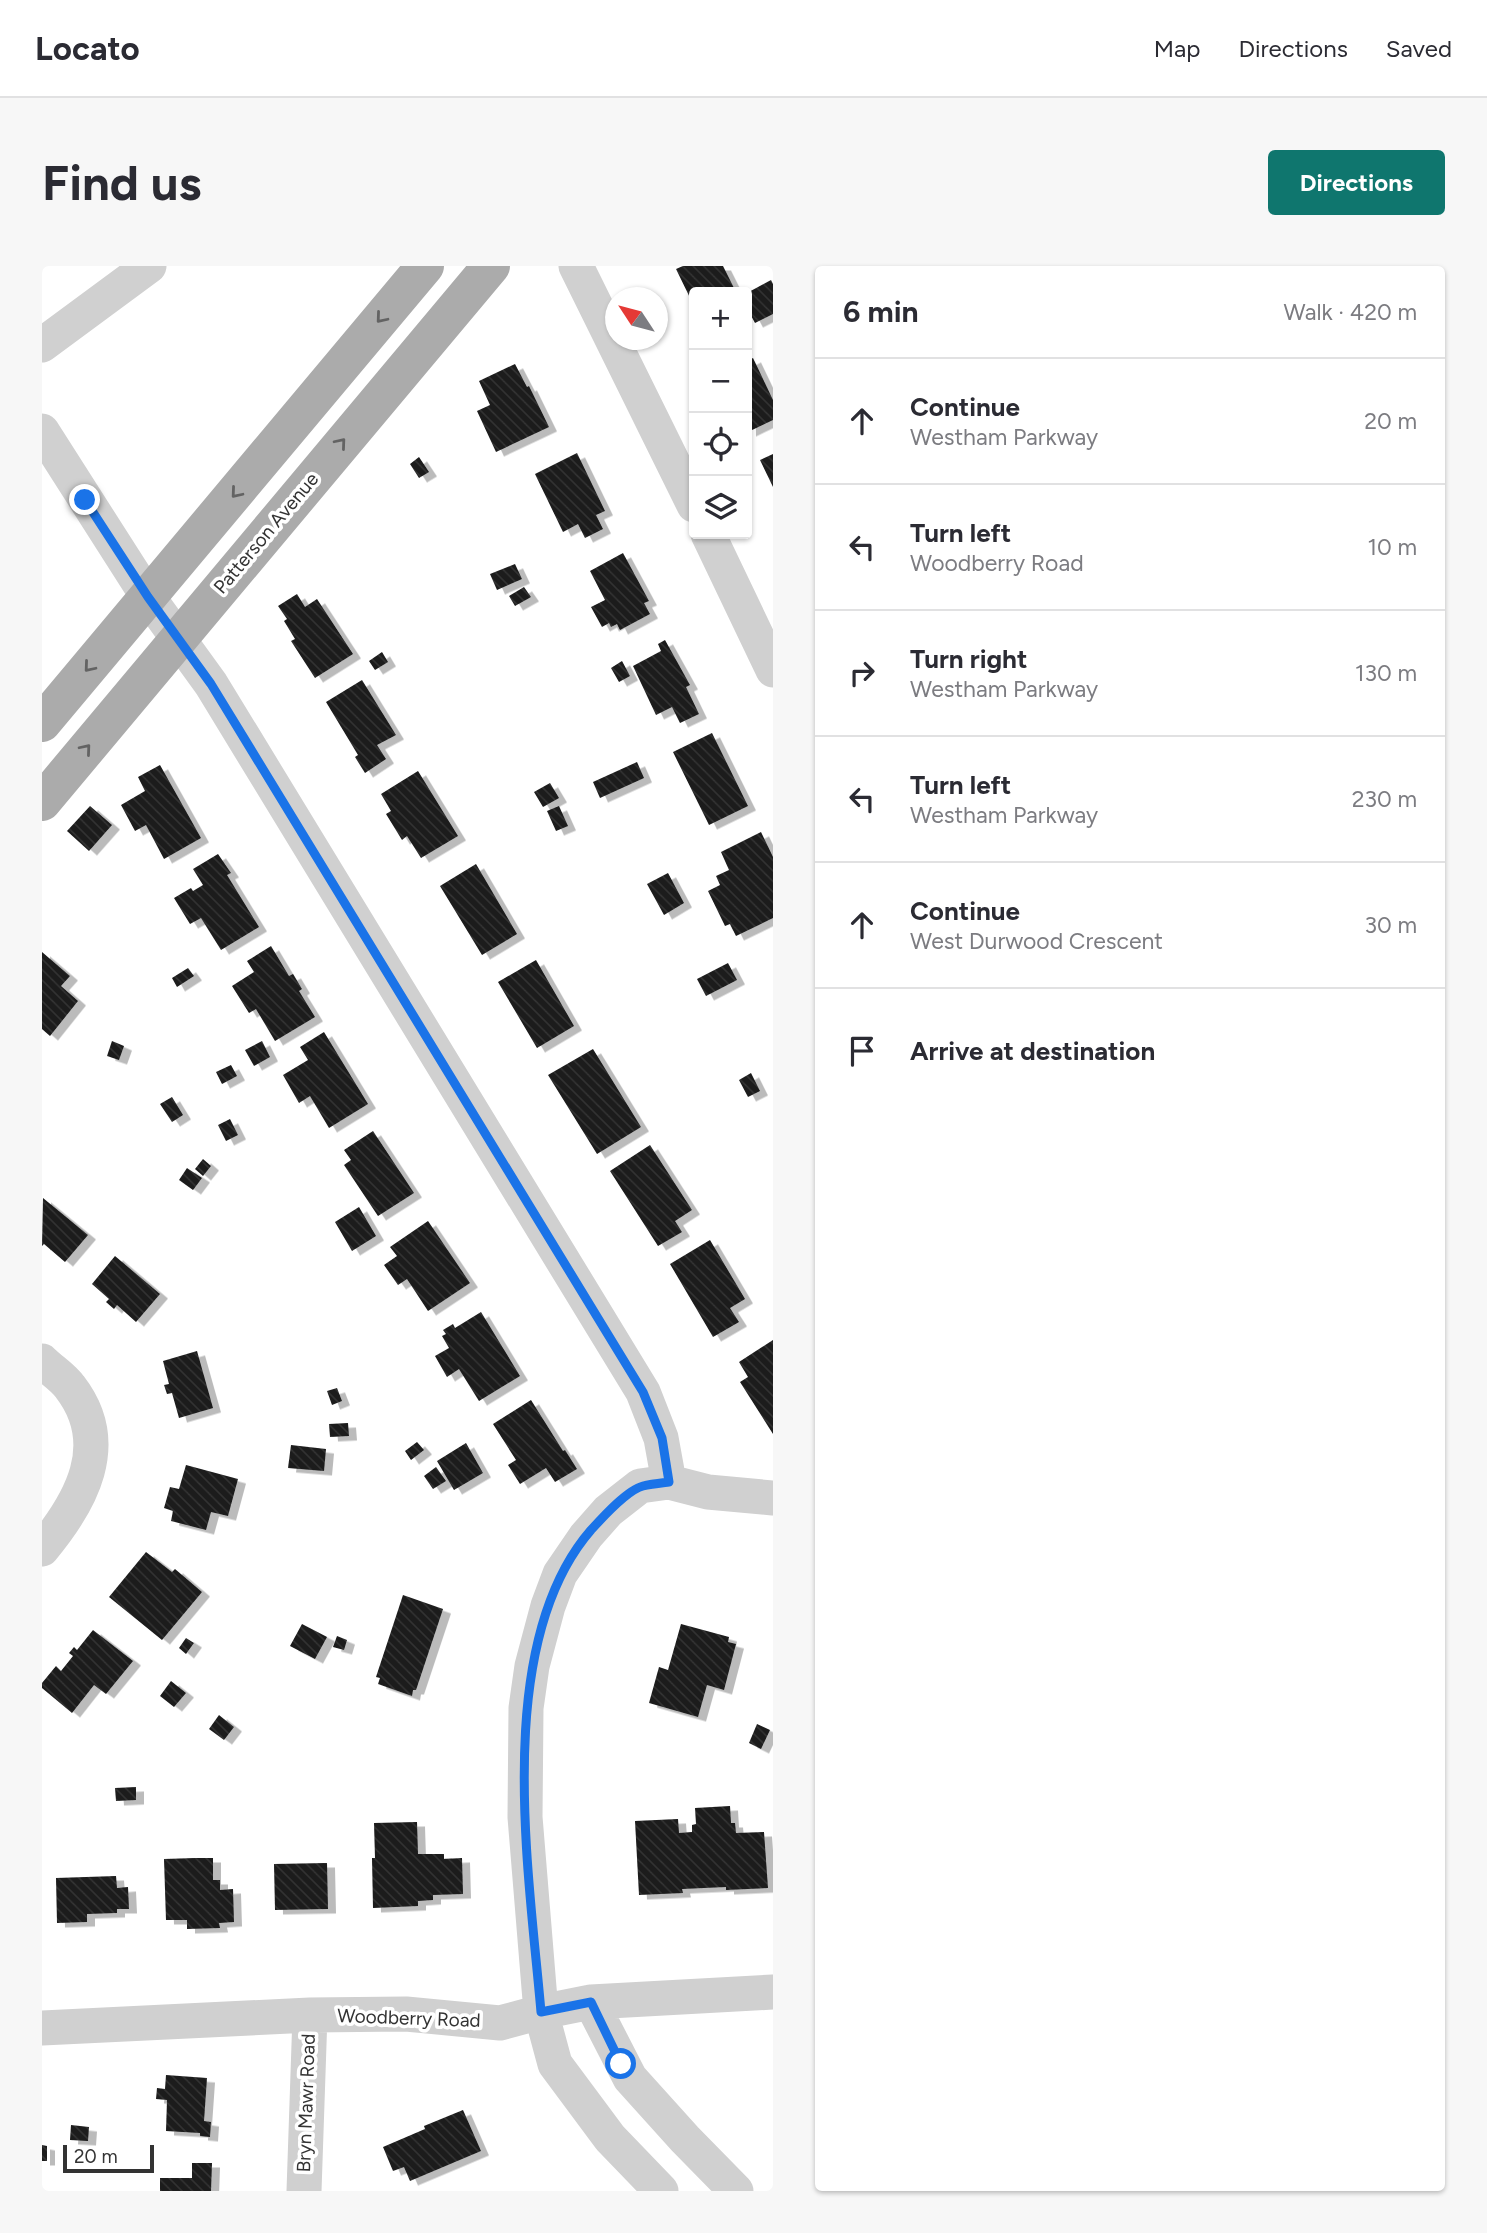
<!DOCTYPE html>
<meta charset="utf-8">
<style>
:root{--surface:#fff;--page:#f7f7f7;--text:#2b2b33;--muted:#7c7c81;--line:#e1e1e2;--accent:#0f766e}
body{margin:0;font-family:Figtree,sans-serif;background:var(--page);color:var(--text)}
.controls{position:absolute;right:21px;top:21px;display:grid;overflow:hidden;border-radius:7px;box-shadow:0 2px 5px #0004}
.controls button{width:63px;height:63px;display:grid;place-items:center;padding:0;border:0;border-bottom:2px solid var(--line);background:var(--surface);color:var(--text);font:35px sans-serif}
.compass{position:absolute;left:563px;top:21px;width:63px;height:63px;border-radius:50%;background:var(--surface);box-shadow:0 2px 5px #0004;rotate:306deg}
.scale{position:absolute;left:21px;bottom:18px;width:91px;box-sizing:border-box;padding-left:7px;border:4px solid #333;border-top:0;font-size:19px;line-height:24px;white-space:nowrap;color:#333;-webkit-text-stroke:5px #fff;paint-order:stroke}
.stop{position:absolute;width:21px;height:21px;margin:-16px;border:5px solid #1a73e8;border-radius:50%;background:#fff}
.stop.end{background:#1a73e8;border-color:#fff;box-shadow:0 2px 7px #0008}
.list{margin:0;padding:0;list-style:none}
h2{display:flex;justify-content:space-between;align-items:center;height:91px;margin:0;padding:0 28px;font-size:30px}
h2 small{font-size:23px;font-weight:400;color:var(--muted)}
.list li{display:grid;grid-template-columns:46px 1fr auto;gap:21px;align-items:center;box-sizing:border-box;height:126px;padding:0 28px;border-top:2px solid var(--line)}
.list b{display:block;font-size:26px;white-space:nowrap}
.list p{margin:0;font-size:23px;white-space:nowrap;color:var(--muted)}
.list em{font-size:23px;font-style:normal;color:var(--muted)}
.icon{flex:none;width:38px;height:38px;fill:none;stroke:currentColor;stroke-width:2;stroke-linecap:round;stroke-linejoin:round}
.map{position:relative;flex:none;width:731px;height:1925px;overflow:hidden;border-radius:7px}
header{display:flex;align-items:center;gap:42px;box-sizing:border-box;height:98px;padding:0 35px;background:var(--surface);border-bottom:2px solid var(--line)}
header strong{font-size:33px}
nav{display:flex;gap:38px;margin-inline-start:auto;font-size:24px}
.intro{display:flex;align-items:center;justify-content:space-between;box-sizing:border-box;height:168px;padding:0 42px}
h1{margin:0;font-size:49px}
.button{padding:18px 32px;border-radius:7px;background:var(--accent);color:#fff;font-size:24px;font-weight:700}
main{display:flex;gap:42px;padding:0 42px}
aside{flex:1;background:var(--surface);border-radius:7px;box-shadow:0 2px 5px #0004}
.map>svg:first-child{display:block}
</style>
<header>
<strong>Locato</strong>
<nav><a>Map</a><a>Directions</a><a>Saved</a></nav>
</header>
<div class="intro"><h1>Find us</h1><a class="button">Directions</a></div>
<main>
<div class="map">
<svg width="731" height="1925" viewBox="0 0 731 1925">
<defs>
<pattern id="building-back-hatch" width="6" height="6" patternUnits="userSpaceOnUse" patternTransform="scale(1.75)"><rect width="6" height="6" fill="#1a1a1a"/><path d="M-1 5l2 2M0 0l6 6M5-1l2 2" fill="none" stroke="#333"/></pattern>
<filter id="shadow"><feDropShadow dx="8" dy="4.5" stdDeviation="0" flood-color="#0004"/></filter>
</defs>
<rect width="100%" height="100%" fill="#fff"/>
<path fill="url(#building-back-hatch)" filter="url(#shadow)" d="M641 0H681L694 26H652V40L634 3Z
M729 14 731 18V48L713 57 705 42V27Z
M711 92 731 134V154L706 166 705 95Z
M473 98 485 121 487 120 507 161 454 186 435 145 448 139 437 115Z
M535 187 563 245 554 249 561 263 543 272 536 258 521 266 493 208Z
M731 188V221L718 194Z
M377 191 387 206 377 212 368 198Z
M581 287 607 335 602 337 608 348 578 364 575 358 569 361 567 357 560 361 549 341 563 334 548 305Z
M473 298 480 313 455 324 448 308Z
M482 321 489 331 473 340 467 330Z
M255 328 263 341 275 333 311 388 273 412 249 375 253 373 242 355 245 353 236 340Z
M623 374 648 419 644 421 657 448 638 457 630 441 614 449 591 400 619 385 616 378Z
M340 386 346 396 333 404 327 395Z
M580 395 588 410 577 416 569 402Z
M320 414 354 469 335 479 344 493 323 507 313 491 316 489 284 436Z
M670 467 706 540 667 559 631 486Z
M595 496 602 512 558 532 551 516Z
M118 499 159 572 122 593 104 559 93 565 79 539 103 525 96 511Z
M376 505 416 570 379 592 365 570 360 574 344 548 349 545 339 528Z
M508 517 517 532 501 541 492 526Z
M48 540 70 559 47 585 25 565Z
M517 540 526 560 514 565 505 545Z
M719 566 731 591V652L694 670 688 658 683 660 666 625 678 619 674 610 687 604 679 586Z
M176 588 189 607 185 609 217 661 179 684 159 652 148 658 132 632 149 622 151 625 161 619 151 603Z
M434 598 475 668 440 689 398 620Z
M626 607 642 637 622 649 605 618Z
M229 680 247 710 251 708 260 723 257 725 273 751 233 775 214 743 207 747 190 720 212 706 205 695Z
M0 686 28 710 19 720 36 735 8 770 0 763Z
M494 694 532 760 495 782 456 716Z
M686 697 695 714 664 730 655 713Z
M146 702 152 710 135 721 130 712Z
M282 766 326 838 287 862 268 830 257 837 241 809 266 794 258 781Z
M70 775 82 780 77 794 65 790Z
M220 775 228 791 212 800 203 784Z
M551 783 599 861 555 888 506 809Z
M189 799 195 810 180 818 174 806Z
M709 807 718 825 706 831 697 814Z
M130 831 141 849 130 856 118 838Z
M188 853 196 869 184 875 176 859Z
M331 865 372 927 336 950 302 899 309 894 302 884Z
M608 879 650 944 633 955 640 966 616 980 568 905Z
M161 893 169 900 161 910 153 903Z
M145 902 160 912 151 924 137 914Z
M1 932 46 969 23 996 2 978 0 980Z
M317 941 334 970 310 985 293 956Z
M386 955 428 1017 386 1045 365 1013 356 1019 342 999 355 990 348 981Z
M668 974 703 1033 688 1042 697 1056 671 1071 628 998Z
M73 990 118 1028 94 1056 75 1039 72 1043 64 1036 67 1033 50 1018Z
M439 1046 478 1110 437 1135 417 1103 405 1111 393 1090 407 1082 400 1070 404 1068 401 1064 411 1058 413 1062Z
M731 1074V1168L698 1116 706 1111 697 1096Z
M155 1085 171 1142 137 1152 130 1127 125 1128 122 1119 127 1118 121 1095Z
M295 1122 300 1135 290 1139 285 1125Z
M489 1134 521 1185 523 1184 535 1203 513 1216 504 1202 478 1218 466 1199 474 1194 451 1158Z
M306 1157 307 1170 288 1171 287 1158Z
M375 1176 382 1184 369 1194 363 1185Z
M424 1177 441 1207 412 1224 395 1195Z
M249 1179 284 1183 282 1205 246 1202Z
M144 1199 196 1213 186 1250 169 1246 164 1264 129 1255 131 1245 122 1242 128 1221 137 1223Z
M394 1201 404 1215 391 1223 382 1210Z
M104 1286 130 1306 133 1303 160 1326 120 1374 67 1331Z
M361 1329 401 1343 374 1424H371L370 1430 336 1418 338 1412 334 1411Z
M260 1358 285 1371 273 1393 248 1380Z
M639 1358 687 1371 686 1376 694 1378 682 1424 665 1419 656 1451 607 1437 617 1401 626 1404Z
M51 1364 91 1395 64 1428 52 1419 30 1447 0 1422V1417L14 1400 19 1405 31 1390 27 1387 32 1381 35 1384Z
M295 1370 305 1374 302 1384 291 1381Z
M144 1372 152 1377 144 1388 137 1382Z
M129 1415 144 1427 132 1441 118 1430Z
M177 1449 192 1461 182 1474 167 1463Z
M715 1458 728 1464 719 1483 707 1477Z
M94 1521V1534L74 1535 73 1522Z
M688 1540 689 1557H693L694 1567 722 1566 726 1622 684 1624V1621L640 1623 641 1627 597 1629 593 1555 636 1553 637 1567 650 1566V1559L654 1558 653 1542Z
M375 1556 376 1588H402V1593L420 1592 421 1628 391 1629V1634L376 1635V1640L331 1642 330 1592H333L332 1557Z
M153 1592H171V1614H178V1624L191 1623 192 1656 177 1657 178 1662 145 1663V1654H124L122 1593Z
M285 1597 286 1643 233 1644 232 1598Z
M74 1610 75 1622 86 1621 87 1643H75V1647L45 1648V1656L15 1657 14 1612Z
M124 1809 165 1812 162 1855 169 1856 168 1871 158 1870V1867L124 1865 125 1834 114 1833 115 1822 123 1823Z
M421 1844 439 1885 368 1915 362 1901 351 1905 341 1881 383 1863 382 1860Z
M29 1859 47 1861 46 1875 28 1874Z
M0 1879 5 1880V1895H0Z
M150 1897H170L169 1925H118V1912H150Z"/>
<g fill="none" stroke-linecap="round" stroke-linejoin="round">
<path stroke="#d0d0d0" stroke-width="35" d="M534 0 652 239
M0 79 107 0
M0 165 106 331 169 418 601 1126 619 1172 627 1216
M666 268 731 404
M0 1095C9 1104 21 1111 28 1121 72 1178 39 1236 0 1283
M549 1736 588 1812 643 1873 694 1925
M0 1762 268 1749 364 1748 458 1757 499 1746 549 1736 731 1726
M262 1925 268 1749
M619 1925 568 1872 513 1798 499 1746 483 1551 484 1442 490 1400 506 1340 518 1308 544 1270 566 1245 598 1220 627 1216 666 1226 731 1232"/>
<path stroke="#ababab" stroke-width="38" d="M0 457 383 0
M0 536 449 0"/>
</g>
<defs><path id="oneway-chevron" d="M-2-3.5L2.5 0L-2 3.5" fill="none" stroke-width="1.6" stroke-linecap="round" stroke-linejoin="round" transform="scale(1.75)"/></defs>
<g stroke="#636363">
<use href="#oneway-chevron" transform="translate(339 52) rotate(130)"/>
<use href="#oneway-chevron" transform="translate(299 177) rotate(-50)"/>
<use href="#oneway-chevron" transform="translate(194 227) rotate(130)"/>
<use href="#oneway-chevron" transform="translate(47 401) rotate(130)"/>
<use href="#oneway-chevron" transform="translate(44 483) rotate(-50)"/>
</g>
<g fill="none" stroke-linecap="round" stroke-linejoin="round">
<path stroke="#1a73e8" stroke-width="9" d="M43 234 106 331 169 418 601 1126 620 1172 627 1216C619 1217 609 1218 601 1220 585 1224 560 1252 549 1264 450 1378 487 1606 499 1746L549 1736 579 1798"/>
</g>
<g text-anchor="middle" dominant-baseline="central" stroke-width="7" stroke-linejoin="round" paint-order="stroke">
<g font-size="19" fill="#333" stroke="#fff">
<text transform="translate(224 267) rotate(-50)">Patterson Avenue</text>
<text transform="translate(367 1752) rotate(2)">Woodberry Road</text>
<text transform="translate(264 1837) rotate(-88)">Bryn Mawr Road</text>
</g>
</g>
</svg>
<div class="controls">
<button>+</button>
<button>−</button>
<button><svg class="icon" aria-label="locate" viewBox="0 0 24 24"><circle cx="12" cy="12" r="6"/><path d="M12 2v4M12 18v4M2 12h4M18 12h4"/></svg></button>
<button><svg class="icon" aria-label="layers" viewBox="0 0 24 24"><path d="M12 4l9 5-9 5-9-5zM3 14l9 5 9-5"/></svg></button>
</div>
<svg class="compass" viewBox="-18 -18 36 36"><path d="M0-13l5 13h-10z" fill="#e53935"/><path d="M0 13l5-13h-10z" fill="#7c7c81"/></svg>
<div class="scale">20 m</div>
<div class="stop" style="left:579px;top:1798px"></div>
<div class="stop end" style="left:43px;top:234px"></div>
</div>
<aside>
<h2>6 min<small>Walk · 420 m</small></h2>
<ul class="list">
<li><svg class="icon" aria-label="ahead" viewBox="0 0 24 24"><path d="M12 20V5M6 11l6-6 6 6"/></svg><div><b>Continue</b><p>Westham Parkway</p></div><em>20 m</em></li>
<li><svg class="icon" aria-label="left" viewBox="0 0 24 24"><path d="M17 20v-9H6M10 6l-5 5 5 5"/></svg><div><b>Turn left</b><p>Woodberry Road</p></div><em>10 m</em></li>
<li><svg class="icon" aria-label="right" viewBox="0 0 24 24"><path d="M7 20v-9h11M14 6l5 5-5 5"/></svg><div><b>Turn right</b><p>Westham Parkway</p></div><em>130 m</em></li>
<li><svg class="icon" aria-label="left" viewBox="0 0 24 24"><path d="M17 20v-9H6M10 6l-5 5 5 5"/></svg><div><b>Turn left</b><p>Westham Parkway</p></div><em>230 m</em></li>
<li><svg class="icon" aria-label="ahead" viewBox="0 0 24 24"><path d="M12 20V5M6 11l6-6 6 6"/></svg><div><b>Continue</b><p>West Durwood Crescent</p></div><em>30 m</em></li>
<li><svg class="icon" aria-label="arrive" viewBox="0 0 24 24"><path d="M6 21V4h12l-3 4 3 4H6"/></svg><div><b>Arrive at destination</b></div></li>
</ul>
</aside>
</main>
